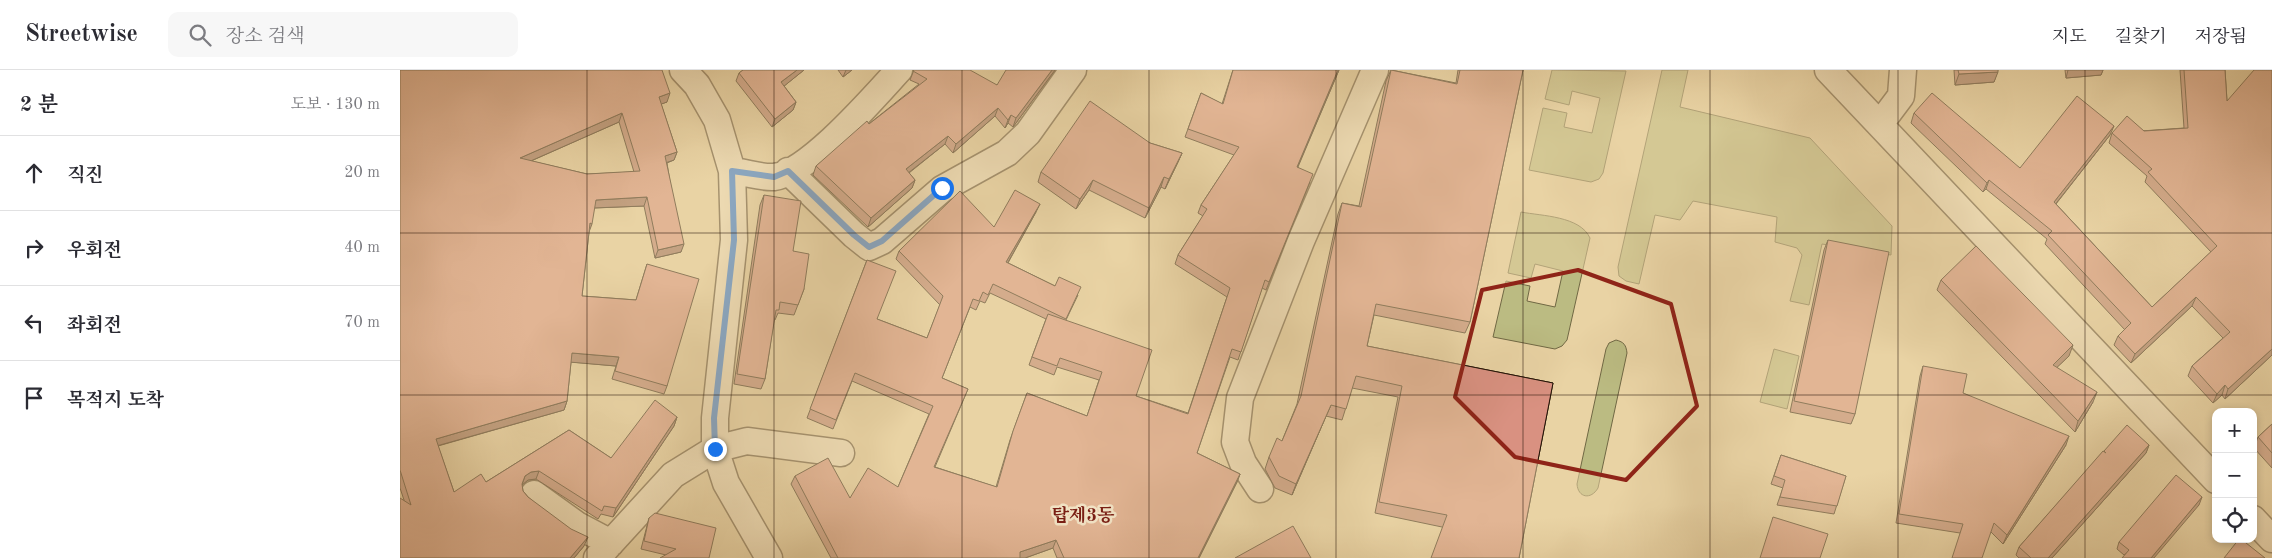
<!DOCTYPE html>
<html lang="ko">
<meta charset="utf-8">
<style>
:root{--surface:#fff;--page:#f7f7f7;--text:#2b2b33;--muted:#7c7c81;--line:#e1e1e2}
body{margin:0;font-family:"Old Standard TT","Noto Serif KR",serif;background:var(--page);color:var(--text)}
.controls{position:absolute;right:15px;bottom:15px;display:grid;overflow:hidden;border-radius:10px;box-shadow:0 2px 8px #0003}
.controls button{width:45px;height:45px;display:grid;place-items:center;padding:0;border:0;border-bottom:1px solid var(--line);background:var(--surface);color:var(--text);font:25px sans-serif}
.stop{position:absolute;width:15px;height:15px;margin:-11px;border:4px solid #1a73e8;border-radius:50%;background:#fff}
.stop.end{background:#1a73e8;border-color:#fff;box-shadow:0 1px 5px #0008}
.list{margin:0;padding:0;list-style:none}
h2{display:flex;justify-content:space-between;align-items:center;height:65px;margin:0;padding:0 20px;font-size:21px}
h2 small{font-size:16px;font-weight:400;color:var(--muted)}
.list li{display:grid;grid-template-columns:32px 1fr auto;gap:15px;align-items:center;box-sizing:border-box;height:75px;padding:0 20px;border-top:1px solid var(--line)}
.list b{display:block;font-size:19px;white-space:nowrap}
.list em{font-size:16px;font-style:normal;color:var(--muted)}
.icon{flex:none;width:28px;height:28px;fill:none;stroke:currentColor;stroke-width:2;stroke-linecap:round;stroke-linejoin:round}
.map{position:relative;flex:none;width:1872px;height:488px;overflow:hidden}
header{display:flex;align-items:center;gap:30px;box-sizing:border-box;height:70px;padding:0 25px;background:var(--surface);border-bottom:1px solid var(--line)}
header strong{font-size:24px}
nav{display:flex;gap:28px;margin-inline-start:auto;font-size:18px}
.search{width:350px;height:45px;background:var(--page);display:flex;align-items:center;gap:12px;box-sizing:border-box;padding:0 18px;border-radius:10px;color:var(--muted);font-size:19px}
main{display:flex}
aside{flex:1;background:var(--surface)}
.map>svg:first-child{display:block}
</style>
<header>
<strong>Streetwise</strong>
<div class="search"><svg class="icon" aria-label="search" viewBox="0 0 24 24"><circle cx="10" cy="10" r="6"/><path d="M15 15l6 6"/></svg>장소 검색</div>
<nav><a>지도</a><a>길찾기</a><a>저장됨</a></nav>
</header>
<main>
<aside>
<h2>2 분<small>도보 · 130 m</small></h2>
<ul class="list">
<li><svg class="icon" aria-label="ahead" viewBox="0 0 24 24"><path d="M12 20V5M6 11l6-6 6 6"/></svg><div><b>직진</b></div><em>20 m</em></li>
<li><svg class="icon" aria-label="right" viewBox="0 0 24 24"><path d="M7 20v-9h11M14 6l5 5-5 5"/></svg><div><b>우회전</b></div><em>40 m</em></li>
<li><svg class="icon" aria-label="left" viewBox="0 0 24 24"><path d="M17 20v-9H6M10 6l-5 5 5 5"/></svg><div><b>좌회전</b></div><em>70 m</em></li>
<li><svg class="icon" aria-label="arrive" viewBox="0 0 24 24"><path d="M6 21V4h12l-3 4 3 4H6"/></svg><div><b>목적지 도착</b></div></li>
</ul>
</aside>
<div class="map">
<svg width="1872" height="488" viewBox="0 0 1872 488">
<rect width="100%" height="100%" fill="#e9d3a4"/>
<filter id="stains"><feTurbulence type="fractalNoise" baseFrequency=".004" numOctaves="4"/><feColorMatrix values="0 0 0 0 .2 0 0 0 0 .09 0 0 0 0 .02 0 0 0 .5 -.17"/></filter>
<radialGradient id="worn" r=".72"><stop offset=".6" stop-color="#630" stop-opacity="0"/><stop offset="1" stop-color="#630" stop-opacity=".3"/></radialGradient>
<path fill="#bbbb82" stroke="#706844" d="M1152 0 1226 1 1203 103 1199 109 1191 112 1129 100 1143 38 1167 43 1164 57 1192 63 1200 28 1172 21 1169 35 1145 29Z
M1262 0H1288L1280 37 1410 68 1492 156 1491 185 1422 174 1409 235 1390 231 1402 185 1397 178 1375 172 1377 147 1293 131 1280 150 1255 145 1239 214 1226 211 1219 206 1218 197Z
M1121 142C1142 146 1180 146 1190 168L1167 270 1162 276 1155 279 1093 267 1106 211 1130 216 1127 231 1155 237 1163 201 1135 194 1131 208 1108 203Z
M1216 270C1224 272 1226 275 1227 283L1198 418C1191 430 1178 428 1177 414L1206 279 1209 273Z
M1374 279 1399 286 1387 339 1360 332Z"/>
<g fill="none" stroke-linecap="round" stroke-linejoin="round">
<g stroke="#55442e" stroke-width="29">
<path id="minor" d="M283 0 297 15 317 50 332 101 334 170 315 348V379L326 413 369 488
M1428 0 1816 410
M1480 54 1501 26 1503 0
M332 101C345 102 361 108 374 107 409 103 474 27 499 0
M388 101 454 165 469 177 482 171 542 119 607 83 628 63 673 0
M860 419 843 393 835 372 840 328 901 171 975 0
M134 424 177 455 211 473
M1853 449 1872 469
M197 488 273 405 315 379 347 371 441 383"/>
</g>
<use href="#minor" stroke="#f1e2c4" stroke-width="26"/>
</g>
<path fill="#bb7d6f" stroke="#241407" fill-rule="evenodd" d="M0 0 267 32 261 34 277 82 274 90 267 93 281 182 255 188 244 136 194 138 189 162 182 226 236 230 247 194 267 316 264 324 212 309 216 296 171 292 167 331 164 340 38 376 54 422 86 412 169 360 211 388 277 347 274 356 213 447 201 444 198 449 136 409 128 410 122 415 123 421 128 427 184 476 174 488H0L4 430 0 418ZM219 52 234 102 187 104 131 91Z
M343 0H404L384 16 396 32 393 40 372 57 336 11 339 3Z
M438 0H452L443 7Z
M514 0 597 15 655 0 613 57 608 53 605 58 595 46 553 83 545 74 509 103 515 110 512 118 468 157 413 105 416 96 519 14 510 10Z
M833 0H939L898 97 910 112 866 220 862 218 838 290 830 287 797 383 840 404 837 412 799 488H657L653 478 625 488H431L391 414 395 406 450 428 498 417 529 344 452 311 433 359 407 348 467 190 477 249 527 268 540 235 496 189 499 181 594 157 636 142 608 193 655 216 678 225 666 250 736 326 788 343 827 227 775 194 778 185 803 146 798 143 801 135 834 85 785 67 801 23 822 34ZM590 223 646 249 629 295 654 305 657 297 699 310 687 346 627 323 610 370 596 417 535 397 568 319 542 308 570 237 576 240 580 231 585 233Z
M991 0 1056 13 1058 0H1123L1070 252 1065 263 974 245 967 276 1153 313 1119 488 1042 457 975 443 998 327 952 318 942 350 926 346 892 425 875 418 865 399 869 387 882 371 897 334 938 144 942 133 959 136 986 11Z
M1554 0H1598L1594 12 1555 15Z
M1665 0H1703L1701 5 1666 8Z
M1780 0H1825L1827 31 1872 0V285L1825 329 1822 325 1813 333 1788 306 1792 296 1823 268 1792 236 1731 293 1714 275 1718 266 1725 260 1645 174 1647 169 1586 119 1583 122 1511 53 1514 43 1620 98 1710 65 1656 134 1752 237 1811 182 1745 112 1747 106 1709 73 1712 63 1784 58Z
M750 73 782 83 778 92 765 119 761 117 745 148 689 120 676 139 638 112 641 102Z
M364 125 393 181 404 219 394 245 378 243 375 250H374L365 309 361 319 334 314 360 135Z
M1428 170 1455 344 1451 354 1390 342 1424 180Z
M1541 210 1669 286 1657 297 1693 332 1675 362 1537 220Z
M1523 296 1563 323 1666 375 1603 474 1591 462 1560 463 1496 453 1520 306Z
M1872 354V398L1854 378 1858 367Z
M1749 375 1746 383 1652 488H1619L1616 485 1619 477 1704 381Z
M1381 385 1446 406 1434 444 1377 435 1383 418 1371 414Z
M1799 435 1724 485 1717 479 1719 472Z
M249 448 309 488 266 485 241 479Z"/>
<path fill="#98665a" stroke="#241407" d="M397 0H404L378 21 381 12Z
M446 0H452L443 7Z
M652 0H655L613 57 616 48Z
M938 0H939L894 105 897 97Z
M1668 0H1703L1701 5 1666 8Z
M1598 2 1594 12 1555 15 1559 4Z
M270 23 267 32 256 36 259 27Z
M396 32 393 40 372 57 375 49Z
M598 38 595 46 553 83 556 74Z
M222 43 219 52 117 97 120 88Z
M611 45 608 53 605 58 608 50Z
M1714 56 1710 65 1650 141 1654 132Z
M548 66 545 74 503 107 506 99Z
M277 82 274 90 262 94 265 86Z
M782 83 778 92 765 119 769 109Z
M764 107 761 117 745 148 749 138Z
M515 110 512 118 468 157 471 148Z
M693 110 689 120 676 139 680 129Z
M1589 110 1586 119 1583 122 1587 113Z
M247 127 244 136 192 138 196 130Z
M640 134 636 142 603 201 606 192Z
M190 153 192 154 189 162H187Z
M284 174 281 182 255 188 258 180Z
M1796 227 1792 236 1731 293 1735 284Z
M1673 275 1669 286 1649 305 1653 295Z
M1872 279V285L1825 329 1828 319Z
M172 283 219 287 216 296 169 292Z
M1825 315 1822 325 1813 333 1817 324Z
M1697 322 1693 332 1675 362 1678 351Z
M167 331 164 340 33 377 36 369Z
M931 335 926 346 892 425 896 414Z
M277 347 274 356 213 447 216 438Z
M1669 366 1666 375 1603 474 1607 465Z
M1749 375 1746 383 1652 488H1648Z
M139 401 136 409 128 410 122 415 125 406 131 402Z
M840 404 837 412 799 488H798Z
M1802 427 1799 435 1754 488H1751Z
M188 467 184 476 174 488H170Z
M656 470 653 478 625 488H618L620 482Z"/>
<path fill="#d99181" stroke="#241407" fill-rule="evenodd" d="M0 0H262L270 23 259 27 277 82 265 86 284 174 258 180 247 127 196 130 192 154 190 153 182 226 236 230 247 194 299 209 267 316 215 301 219 287 172 283 167 331 36 369 54 422 81 404 86 412 169 360 211 388 255 330 277 347 216 438 204 436 202 441 139 401 131 402 125 406 122 414 123 421 128 427 171 459 188 467 170 488H0V428L11 435 0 400ZM222 43 240 101 187 104 120 88Z
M343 0H397L381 12 396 32 375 49 339 3Z
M514 0H570L597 15 606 0H652L616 48 611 45 608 50 598 38 556 74 548 66 506 99 515 110 471 148 416 96 467 51 469 54 527 9 513 1Z
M833 0H938L897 97 913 104 869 212 865 210 841 282 832 279 797 383 840 404 798 488H664L656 470 620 482V488H438L395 406 428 388 450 428 468 398 498 417 533 336 455 303 436 350 410 339 467 190 496 201 477 249 527 268 543 226 499 181 560 121 594 157 615 120 640 134 606 192 655 216 659 207 681 217 666 249 593 214 588 225 583 222 579 231 573 229 542 308 568 319 534 397 597 417 613 361 627 323 687 346 702 302 660 288 657 296 632 287 648 244 752 280 736 326 788 344 830 218 778 185 807 139 801 135 839 77 788 59 801 23 823 34Z
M991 0 1057 14 1060 0H1123L1070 252 976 234 967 276 1153 313 1119 488H1120H1031L1047 445 979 432 1002 316 956 306 946 339 931 335 896 414 879 406 869 387 877 368 882 371 901 326 942 133 961 137Z
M1558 0H1598V2L1559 4Z
M1784 0H1825L1827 31 1854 0H1872V279L1828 319 1825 315 1817 324 1792 296 1830 262 1796 227 1735 284 1718 266 1731 253 1648 165 1652 161 1589 110 1587 113 1514 43 1532 23 1620 98 1677 26 1714 56 1654 132 1752 237 1817 176 1748 102 1752 99 1712 63 1727 46 1744 61 1788 58Z
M690 31 750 73 782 83 769 109 764 107 749 138 693 110 680 129 641 102Z
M364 125 401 131 393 181 409 184 404 219 398 235 380 232 379 240H376L365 309 337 304Z
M1428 170 1489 182 1455 344 1394 331Z
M1576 176 1673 275 1653 295 1697 322 1678 351 1541 210Z
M1523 296 1567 304 1563 323 1669 366 1607 465 1594 453 1582 488H1552L1563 454 1499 444Z
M1872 354V383L1858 367Z
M1727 355 1749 375 1648 488H1631L1619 477 1703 381 1706 383 1704 381Z
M1381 385 1446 406 1437 436 1380 427 1385 410 1374 406Z
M1776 405 1802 427 1751 488H1722L1729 480 1719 472Z
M255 443 316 458 309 488H260L276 479 244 471 249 448Z
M1373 447 1428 464 1420 488H1360Z
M893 456 911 488H835Z
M1839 469H1841L1865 488H1824Z"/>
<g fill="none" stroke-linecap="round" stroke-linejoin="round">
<path stroke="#1a73e8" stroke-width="6" d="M315 379 314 348 334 170 332 101 374 107 388 101 454 165 469 177 482 171 542 118"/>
</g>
<path d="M0 0H1872V488H0ZM1178 200 1271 234 1297 336 1226 410 1115 387 1055 327 1082 220Z" fill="#e9d3a4" fill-opacity=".55" fill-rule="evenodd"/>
<path fill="none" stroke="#8f2418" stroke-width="4" stroke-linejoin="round" d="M1178 200 1271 234 1297 336 1226 410 1115 387 1055 327 1082 220Z"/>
<path fill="none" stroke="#241407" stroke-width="1" stroke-opacity="0.55" d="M187 0V488M374 0V488M562 0V488M749 0V488M936 0V488M1123 0V488M1310 0V488M1498 0V488M1685 0V488M0 163H1872M0 325H1872"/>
<g text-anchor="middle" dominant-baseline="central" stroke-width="5" stroke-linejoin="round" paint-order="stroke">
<g font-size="18" font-weight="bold" fill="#7a1f14" stroke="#f1e2c4">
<text x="683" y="446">탑제3동</text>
</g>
</g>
<rect width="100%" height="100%" filter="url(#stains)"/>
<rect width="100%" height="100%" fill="url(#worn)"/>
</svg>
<div class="controls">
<button>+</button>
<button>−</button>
<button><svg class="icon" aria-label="locate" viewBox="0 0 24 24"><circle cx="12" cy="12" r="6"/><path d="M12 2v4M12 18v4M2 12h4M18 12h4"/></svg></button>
</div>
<div class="stop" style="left:542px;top:118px"></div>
<div class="stop end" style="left:315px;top:379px"></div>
</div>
</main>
